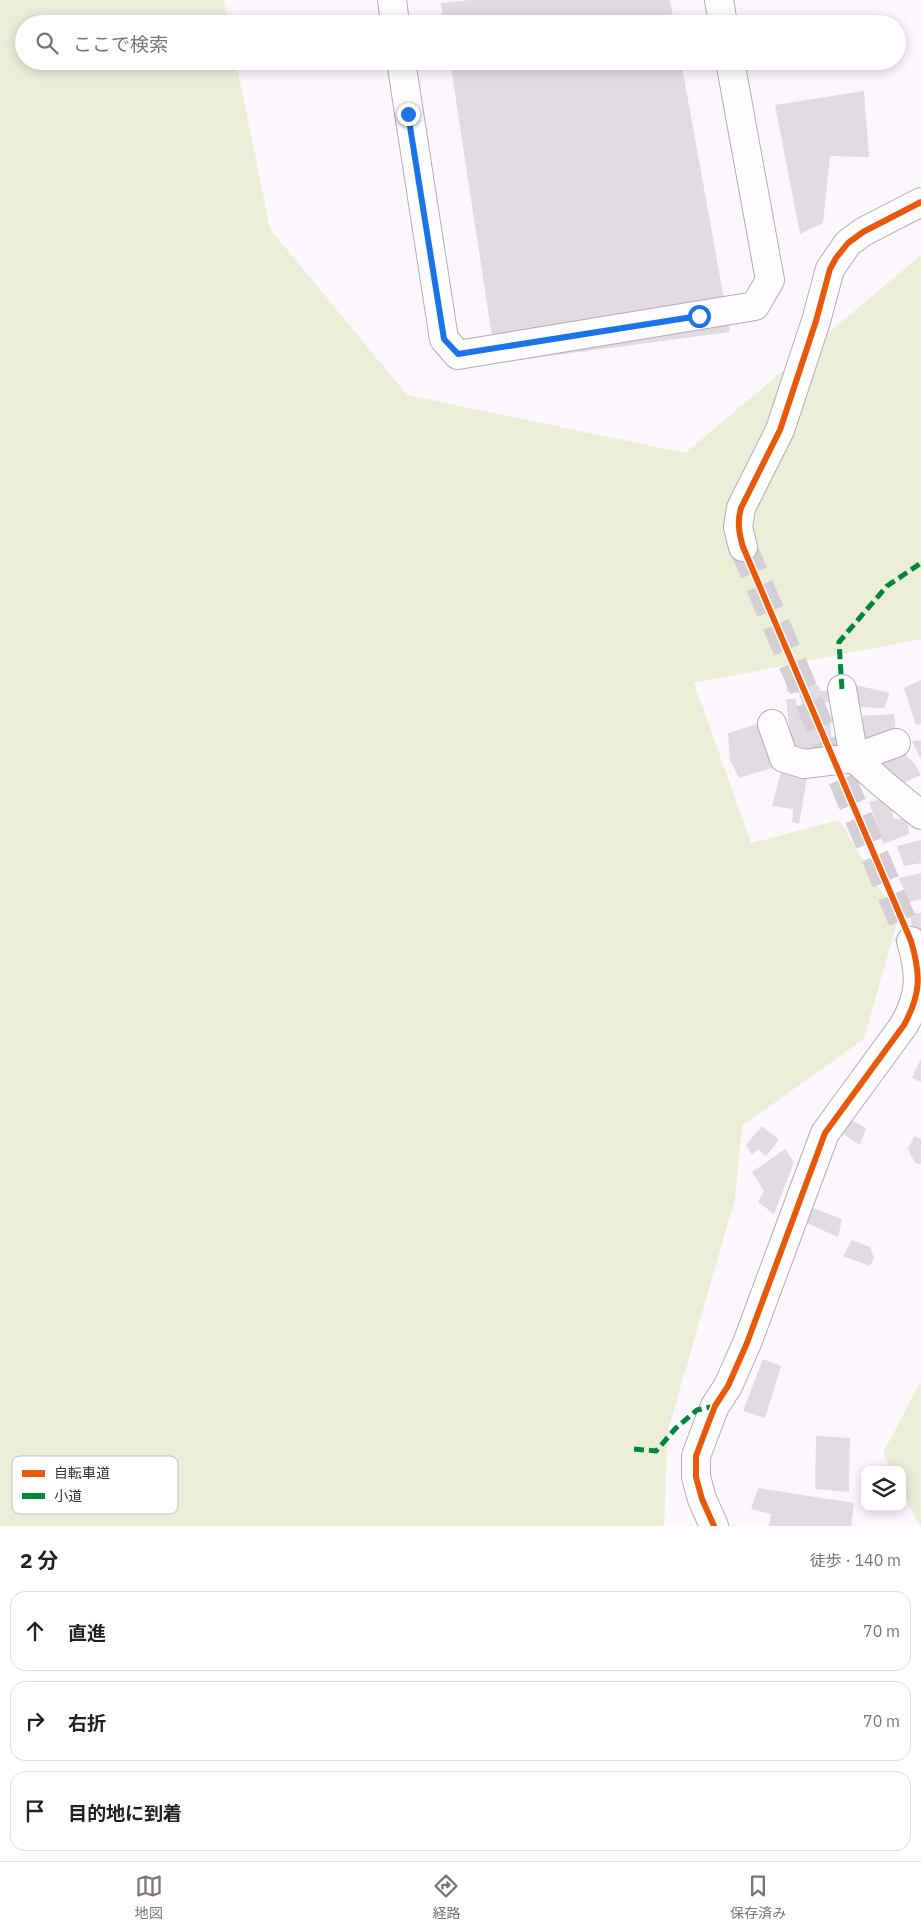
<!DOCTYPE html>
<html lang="ja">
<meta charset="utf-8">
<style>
:root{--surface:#fff;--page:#f2f2f2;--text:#202124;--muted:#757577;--line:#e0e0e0;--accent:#7c767d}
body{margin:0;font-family:"IBM Plex Sans","Noto Sans JP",sans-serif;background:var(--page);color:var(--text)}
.controls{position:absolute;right:15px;bottom:15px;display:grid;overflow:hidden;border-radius:10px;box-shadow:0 2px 12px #0003}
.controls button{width:45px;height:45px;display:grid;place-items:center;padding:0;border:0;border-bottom:1px solid var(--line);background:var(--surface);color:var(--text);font:25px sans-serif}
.stop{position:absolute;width:15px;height:15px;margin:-11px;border:4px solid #1a73e8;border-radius:50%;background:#fff}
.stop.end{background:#1a73e8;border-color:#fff;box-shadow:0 1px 5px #0008}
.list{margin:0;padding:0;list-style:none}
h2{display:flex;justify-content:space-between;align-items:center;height:65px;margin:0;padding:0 20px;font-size:21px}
h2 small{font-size:16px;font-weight:400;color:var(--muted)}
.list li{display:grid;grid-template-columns:32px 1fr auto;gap:15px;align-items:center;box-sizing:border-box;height:80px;margin:0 10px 10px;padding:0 10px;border:1px solid var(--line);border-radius:15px}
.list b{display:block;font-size:19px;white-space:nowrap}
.list em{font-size:16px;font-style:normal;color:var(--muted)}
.icon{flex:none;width:28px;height:28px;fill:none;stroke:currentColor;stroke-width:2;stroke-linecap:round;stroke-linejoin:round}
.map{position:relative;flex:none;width:921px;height:1526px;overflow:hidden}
.search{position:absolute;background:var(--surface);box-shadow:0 2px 12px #0003;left:15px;right:15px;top:15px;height:55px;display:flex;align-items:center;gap:12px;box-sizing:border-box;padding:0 18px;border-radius:28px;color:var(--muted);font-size:19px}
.sheet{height:335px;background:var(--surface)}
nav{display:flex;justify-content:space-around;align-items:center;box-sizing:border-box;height:70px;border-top:1px solid var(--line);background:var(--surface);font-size:14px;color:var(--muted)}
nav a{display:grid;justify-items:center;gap:2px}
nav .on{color:var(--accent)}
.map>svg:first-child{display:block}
</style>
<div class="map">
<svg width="921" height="1526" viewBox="0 0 921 1526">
<rect width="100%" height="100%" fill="#fbf7fc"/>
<path fill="#eceed8" d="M0 0H224L228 24H24V61H236L270 229 407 395 685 453 921 255V639L694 683 751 843 839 820 898 919 864 1039 742 1126 735 1199 668 1430 664 1526H0Z
M921 1381V1526H920L902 1492V1470H891L883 1453Z"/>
<path fill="#e0dce1" d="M469 0H670L674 24H444L441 3Z
M450 61H681L730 332 496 363Z
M864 91 869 157 830 156 823 223 800 234 775 105Z
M807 671 809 681 819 686 820 691H833L831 702 803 706 799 693 787 692 785 673Z
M921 680V724L916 725 904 688Z
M855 685 890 693 884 708 853 707Z
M786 699H795L799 714 829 712 832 741 822 755 802 752 791 743Z
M894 714 896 733 866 740 860 716Z
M764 722 775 767 739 778 730 760 728 733Z
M921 740V759L912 741Z
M900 750 914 763 921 775 896 786 890 780 881 760Z
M781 772 807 777 799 824 792 822 793 809 772 806Z
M889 798 894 819 907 818 909 834 883 844 869 802Z
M921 840V863L904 866 897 846Z
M921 873V899L909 902 899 878Z
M909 913H921V933L912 927Z
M921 1058V1082L912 1078Z
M850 1119 866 1128 860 1145 843 1134Z
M762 1126 779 1140 766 1156 758 1149 752 1155 746 1145Z
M914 1136 921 1139V1164L915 1163 908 1149Z
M785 1149 794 1162 774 1214 758 1202 764 1191 752 1172Z
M810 1207 842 1219 838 1237 804 1222Z
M852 1240 870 1247 874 1258 870 1266 843 1256Z
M763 1359 781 1366 765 1418 743 1411Z
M816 1436 850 1438 849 1492 815 1489Z
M758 1488 854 1503 851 1526H769L771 1514 751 1509Z"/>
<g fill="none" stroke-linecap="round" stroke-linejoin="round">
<path stroke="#d4cfd5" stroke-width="28" stroke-dasharray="28 14" stroke-linecap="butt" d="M743 547 911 941"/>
<g stroke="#b1adb2" stroke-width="30">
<path id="minor" d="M392 0 395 24
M719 0 723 24
M401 61 444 339 458 355 755 306 770 280 730 61
M743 547 738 527 741 508 780 430 816 321 830 269 848 243 863 232 921 202
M842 689 854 758 883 784 921 815
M772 724 784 758 804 764 854 758 896 743
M714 1526 702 1499 696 1477V1456L708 1424 715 1406 728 1386 747 1343 825 1133 904 1025C921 994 921 975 911 941"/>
</g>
<use href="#minor" stroke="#fefeff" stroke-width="28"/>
<path stroke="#00873e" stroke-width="5" stroke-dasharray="10 5" stroke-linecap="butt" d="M842 689 839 642 887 586 921 563
M634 1449 656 1451 676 1428 697 1410 715 1406"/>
<g stroke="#fff" stroke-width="9">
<path id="cycleway" d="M714 1526 702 1499 696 1477V1456L708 1424 715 1406 728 1386 747 1343 825 1133 904 1025C921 994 921 975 911 941L743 547C739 533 737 522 741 508L780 430 816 321 830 269 836 258 848 243 863 232 921 202"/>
</g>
<use href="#cycleway" stroke="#e8590c" stroke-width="6"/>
</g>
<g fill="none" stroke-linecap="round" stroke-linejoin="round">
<path stroke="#1a73e8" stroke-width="6" d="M408 114 444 339 458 354 699 316"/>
</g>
<rect x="12" y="1456" width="166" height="58" rx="8" fill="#fff" stroke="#c3c1c3" stroke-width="1"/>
<rect x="22" y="1470" width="23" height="7" fill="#e8590c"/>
<rect x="22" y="1493" width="23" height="6" fill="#00873e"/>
<g font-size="14" fill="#373138">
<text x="54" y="1478">自転車道</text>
<text x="54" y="1501">小道</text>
</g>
</svg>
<div class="controls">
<button><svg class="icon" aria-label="layers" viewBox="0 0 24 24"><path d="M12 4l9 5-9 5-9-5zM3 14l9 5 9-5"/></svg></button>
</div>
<div class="stop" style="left:699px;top:316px"></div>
<div class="stop end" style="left:408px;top:114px"></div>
<div class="search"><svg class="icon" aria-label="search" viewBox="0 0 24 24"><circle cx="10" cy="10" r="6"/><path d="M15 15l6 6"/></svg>ここで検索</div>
</div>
<section class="sheet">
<h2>2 分<small>徒歩 · 140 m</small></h2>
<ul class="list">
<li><svg class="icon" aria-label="ahead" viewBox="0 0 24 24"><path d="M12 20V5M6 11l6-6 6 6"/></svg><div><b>直進</b></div><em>70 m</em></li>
<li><svg class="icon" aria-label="right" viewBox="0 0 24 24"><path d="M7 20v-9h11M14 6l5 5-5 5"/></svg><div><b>右折</b></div><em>70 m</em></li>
<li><svg class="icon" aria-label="arrive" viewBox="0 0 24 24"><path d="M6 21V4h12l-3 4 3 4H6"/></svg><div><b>目的地に到着</b></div></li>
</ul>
</section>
<nav>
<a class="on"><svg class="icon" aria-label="map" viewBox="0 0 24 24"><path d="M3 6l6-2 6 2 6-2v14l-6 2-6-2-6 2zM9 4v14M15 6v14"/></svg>地図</a>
<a><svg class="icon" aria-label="directions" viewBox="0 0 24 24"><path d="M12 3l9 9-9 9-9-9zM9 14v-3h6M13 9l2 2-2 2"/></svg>経路</a>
<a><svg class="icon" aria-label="saved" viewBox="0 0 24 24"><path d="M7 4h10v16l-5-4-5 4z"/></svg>保存済み</a>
</nav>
